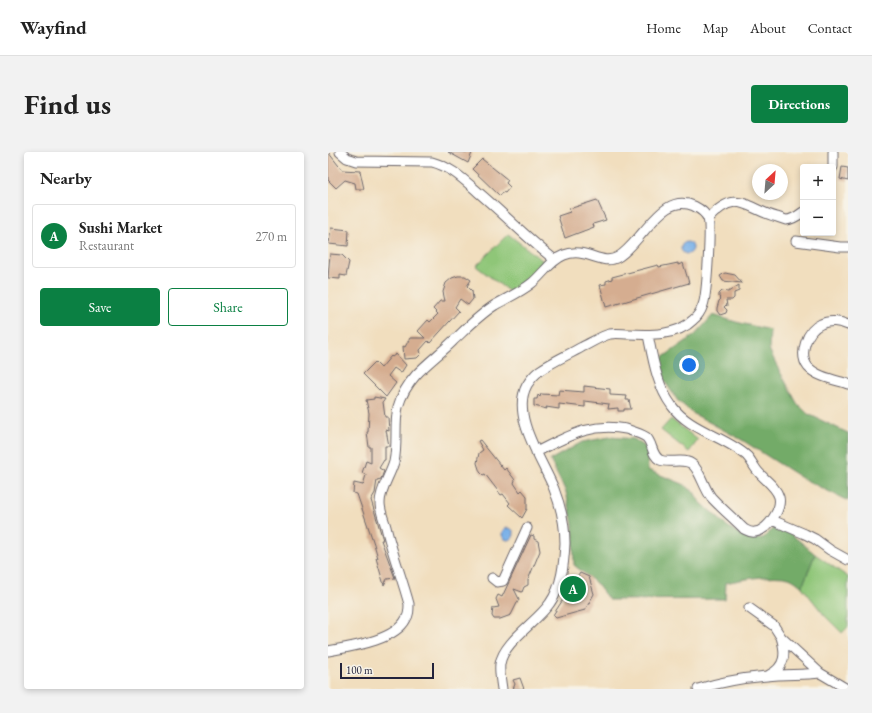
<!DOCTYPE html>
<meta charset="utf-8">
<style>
:root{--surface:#fff;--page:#f2f2f2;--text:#222;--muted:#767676;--line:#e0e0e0;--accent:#0b8043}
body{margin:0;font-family:"EB Garamond",serif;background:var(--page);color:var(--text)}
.controls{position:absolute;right:12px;top:12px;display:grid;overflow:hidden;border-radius:4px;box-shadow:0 2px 6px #0003}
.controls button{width:36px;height:36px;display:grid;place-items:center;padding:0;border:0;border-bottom:1px solid var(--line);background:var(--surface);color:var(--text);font:20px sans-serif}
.compass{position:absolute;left:424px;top:12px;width:36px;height:36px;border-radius:50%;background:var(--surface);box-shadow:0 2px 6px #0003;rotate:26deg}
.scale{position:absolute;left:12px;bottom:10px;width:94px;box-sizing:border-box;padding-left:4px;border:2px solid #22223b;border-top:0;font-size:11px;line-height:14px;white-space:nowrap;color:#22223b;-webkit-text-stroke:3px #f7f3e8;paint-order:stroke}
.you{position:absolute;left:361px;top:213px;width:14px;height:14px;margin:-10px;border:3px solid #fff;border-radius:50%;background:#1a73e8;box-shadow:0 0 0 6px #1a73e833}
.badge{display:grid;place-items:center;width:26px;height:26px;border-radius:50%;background:var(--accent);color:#fff;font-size:13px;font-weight:700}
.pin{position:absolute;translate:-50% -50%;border:2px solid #fff;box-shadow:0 1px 4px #0006}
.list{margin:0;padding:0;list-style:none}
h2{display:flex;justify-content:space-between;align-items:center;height:52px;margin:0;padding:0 16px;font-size:17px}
h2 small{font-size:13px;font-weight:400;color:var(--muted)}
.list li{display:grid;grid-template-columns:26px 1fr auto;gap:12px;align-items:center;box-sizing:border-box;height:64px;margin:0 8px 8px;padding:0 8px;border:1px solid var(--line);border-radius:4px}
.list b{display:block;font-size:15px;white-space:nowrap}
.list p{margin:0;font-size:13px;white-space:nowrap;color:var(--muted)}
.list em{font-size:13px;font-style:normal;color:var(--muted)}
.actions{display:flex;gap:8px;padding:12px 16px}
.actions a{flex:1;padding:9px 0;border:1px solid var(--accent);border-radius:4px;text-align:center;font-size:14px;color:var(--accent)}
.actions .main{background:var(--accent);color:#fff}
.map{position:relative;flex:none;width:520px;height:537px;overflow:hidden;border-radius:4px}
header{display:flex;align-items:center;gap:24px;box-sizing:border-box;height:56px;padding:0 20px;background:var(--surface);border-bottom:1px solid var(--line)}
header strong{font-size:19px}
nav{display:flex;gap:22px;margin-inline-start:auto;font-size:14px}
.intro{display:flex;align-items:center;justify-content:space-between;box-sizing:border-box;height:96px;padding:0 24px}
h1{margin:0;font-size:28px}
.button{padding:10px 18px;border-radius:4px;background:var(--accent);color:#fff;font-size:14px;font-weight:700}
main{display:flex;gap:24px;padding:0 24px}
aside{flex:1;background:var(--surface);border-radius:4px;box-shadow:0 2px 6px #0003}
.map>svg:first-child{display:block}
</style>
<header>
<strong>Wayfind</strong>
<nav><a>Home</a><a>Map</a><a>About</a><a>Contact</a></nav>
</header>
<div class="intro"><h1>Find us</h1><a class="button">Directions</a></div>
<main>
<aside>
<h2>Nearby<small></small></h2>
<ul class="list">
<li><span class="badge">A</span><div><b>Sushi Market</b><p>Restaurant</p></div><em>270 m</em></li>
</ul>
<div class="actions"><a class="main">Save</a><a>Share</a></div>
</aside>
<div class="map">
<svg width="520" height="537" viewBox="0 0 520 537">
<rect width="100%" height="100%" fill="#f7f3e8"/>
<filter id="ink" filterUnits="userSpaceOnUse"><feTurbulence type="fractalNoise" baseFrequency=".025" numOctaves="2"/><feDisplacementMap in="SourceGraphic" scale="8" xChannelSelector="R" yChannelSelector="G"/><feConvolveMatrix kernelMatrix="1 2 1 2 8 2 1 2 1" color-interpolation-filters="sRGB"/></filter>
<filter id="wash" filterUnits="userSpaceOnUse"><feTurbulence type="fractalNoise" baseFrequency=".012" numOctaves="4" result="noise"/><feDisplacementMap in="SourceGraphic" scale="16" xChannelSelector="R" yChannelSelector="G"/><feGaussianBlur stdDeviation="0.9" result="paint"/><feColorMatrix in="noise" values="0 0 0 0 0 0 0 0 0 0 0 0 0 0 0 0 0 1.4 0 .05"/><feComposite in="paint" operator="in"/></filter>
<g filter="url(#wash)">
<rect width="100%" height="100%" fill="#f1debe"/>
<path fill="#8fc678" stroke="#58745a" d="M180 82 219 112 183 141 148 114Z
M343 267 370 288 361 300 333 278Z
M487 402 520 425V475L514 481 497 464 474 435Z"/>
<path fill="#73ab68" stroke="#4a6652" d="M385 163 408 170 442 178 441 197 451 218 469 251 480 262 520 281V349L472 325 414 288 366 262 350 249 333 224 328 210 367 183Z
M282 285 306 287 319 296 320 318 355 332 366 340 371 349 399 374 413 383 426 387 435 386 451 372 487 402 474 435C470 431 466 428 461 426 446 422 414 427 398 431L397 447 281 448 268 431 246 413 245 372 238 340 222 308 254 290Z"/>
<path fill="#79b0e8" stroke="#4e6992" d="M353 96a6 6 0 1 1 12 0a6 6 0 1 1-12 0Z
M174 382a6 6 0 1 1 12 0a6 6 0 1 1-12 0Z"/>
<g id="blocks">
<path fill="#d5ad90" d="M0 0 14 18 32 19 36 37H28L27 31 17 28 8 36 0 28Z
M120 0H141L144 1 140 11Z
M154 7 180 28 178 31 182 35 177 41 175 40 172 44 144 17Z
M514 15 520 16V29L512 27Z
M269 48 278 68 265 72 266 75 237 86 230 64 242 60 241 57Z
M3 76 21 78 20 94 1 92Z
M2 102 14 103 21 110 18 124 12 123V127L0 126Z
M350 111V113L355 111 361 131 278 155 272 133 278 132V129L284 127V125L330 113 331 115Z
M397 121 407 123 414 131 395 129 392 124Z
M130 124H137L143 128 139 134 144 139 145 147 140 153 132 147 127 155 131 159 102 191 100 189 92 198 93 202 89 206 76 207 75 194 77 195 82 186H97L90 179 100 168 102 170 110 162 105 157 112 149H117L115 140 118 131 124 126Z
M411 133V139L406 141V146L404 148H398L399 154 398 153 396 155 399 158 398 161 392 163 389 159V156L391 149 393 147 391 145V142L394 139 400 140Z
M68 202 78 213 73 221 66 216 60 224 68 231 58 245 35 222 47 210 53 216 63 204 64 205Z
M256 234 282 237V243L299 244 298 248H301L303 257H296V259H290V256L280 257 281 252 257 249V255L231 252V257L218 255 219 257 206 254V247H209L210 243 212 245 213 242 230 243 231 238 256 240Z
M46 245 57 247 55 250 57 265H60L61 279 58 278 61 294H57V308H56L51 316 56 319 53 327 49 328 47 341 43 348 55 388H53L67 426 59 427 56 433 48 406H50L46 392 29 342 25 341 26 331 35 333 38 323 34 321 38 309 43 311V295H41L39 280H40L41 261 38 248 46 247Z
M152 288 176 318 178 316 187 328 186 331 192 340 194 338 199 344V357L194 366 180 353 182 351 175 342 173 343 157 322 155 323 152 320 149 311 151 301 155 298 150 289Z
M203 383 206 384V387L210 389 212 399 200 428V433L196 435 194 440 186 437 191 447 183 463 172 467H166L164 464 165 456 171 455 168 447 170 443 174 445Z
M252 421 261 425 266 442 257 458 228 466 225 463 238 443 244 426 248 427Z
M192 526 196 537H185L187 532 185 528Z"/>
</g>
</g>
<g filter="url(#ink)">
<use href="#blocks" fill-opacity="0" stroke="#6a6469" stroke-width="1"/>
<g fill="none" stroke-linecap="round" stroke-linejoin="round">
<g stroke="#6a6469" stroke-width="11">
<path id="minor" d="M12 0 19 6 28 9 104 10C123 15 135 27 150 40 176 62 200 87 227 108
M505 15V0
M380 67C410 35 418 57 449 65 452 66 455 67 458 68 463 68 471 63 475 60
M468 89 512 95H520
M520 173C512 169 501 168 493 172 479 178 470 202 480 215 489 225 508 228 520 232
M208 300C239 285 262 270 298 277 304 279 312 281 318 285 325 291 323 303 332 308 342 312 357 305 365 313 372 319 376 336 383 345 393 356 405 366 416 377 420 379 423 381 427 380 440 378 454 357 451 345 448 334 434 326 428 317 425 313 423 308 419 304 398 285 361 278 344 254 329 234 325 208 320 183
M444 368 477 382 487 387 502 398 520 408
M164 426 169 430 175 429 199 376
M421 456 446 474 453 485 492 521 519 537
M0 499C21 495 67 489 78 467 81 463 81 458 81 452 74 426 64 401 58 375 56 368 52 359 52 351 52 337 62 324 66 310 70 292 66 273 70 255 73 244 80 232 88 223 99 211 113 201 125 189 138 177 151 163 167 153 179 146 193 140 204 131 215 122 223 108 236 103 258 94 273 115 290 105 300 99 308 88 316 79 329 64 344 44 366 54 372 57 378 61 380 67 383 75 379 143 375 153 373 159 370 164 365 168 349 184 322 183 301 182 295 182 288 181 282 182 273 184 263 191 254 195 240 203 224 210 211 219 206 223 202 228 199 233 182 264 215 309 226 337 233 355 237 373 237 391 236 411 234 434 222 451 210 469 175 490 172 512 171 520 173 529 174 537
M441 523C458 515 458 501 453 485
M370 537C392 530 416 526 439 524 457 522 474 523 492 521"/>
</g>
<use href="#minor" stroke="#fff" stroke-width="9"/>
</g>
</g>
</svg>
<div class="controls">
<button>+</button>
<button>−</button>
</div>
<svg class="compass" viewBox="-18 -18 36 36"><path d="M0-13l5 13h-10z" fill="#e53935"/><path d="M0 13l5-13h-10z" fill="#767676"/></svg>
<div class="scale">100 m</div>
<div class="you"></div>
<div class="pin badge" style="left:245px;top:437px">A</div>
</div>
</main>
